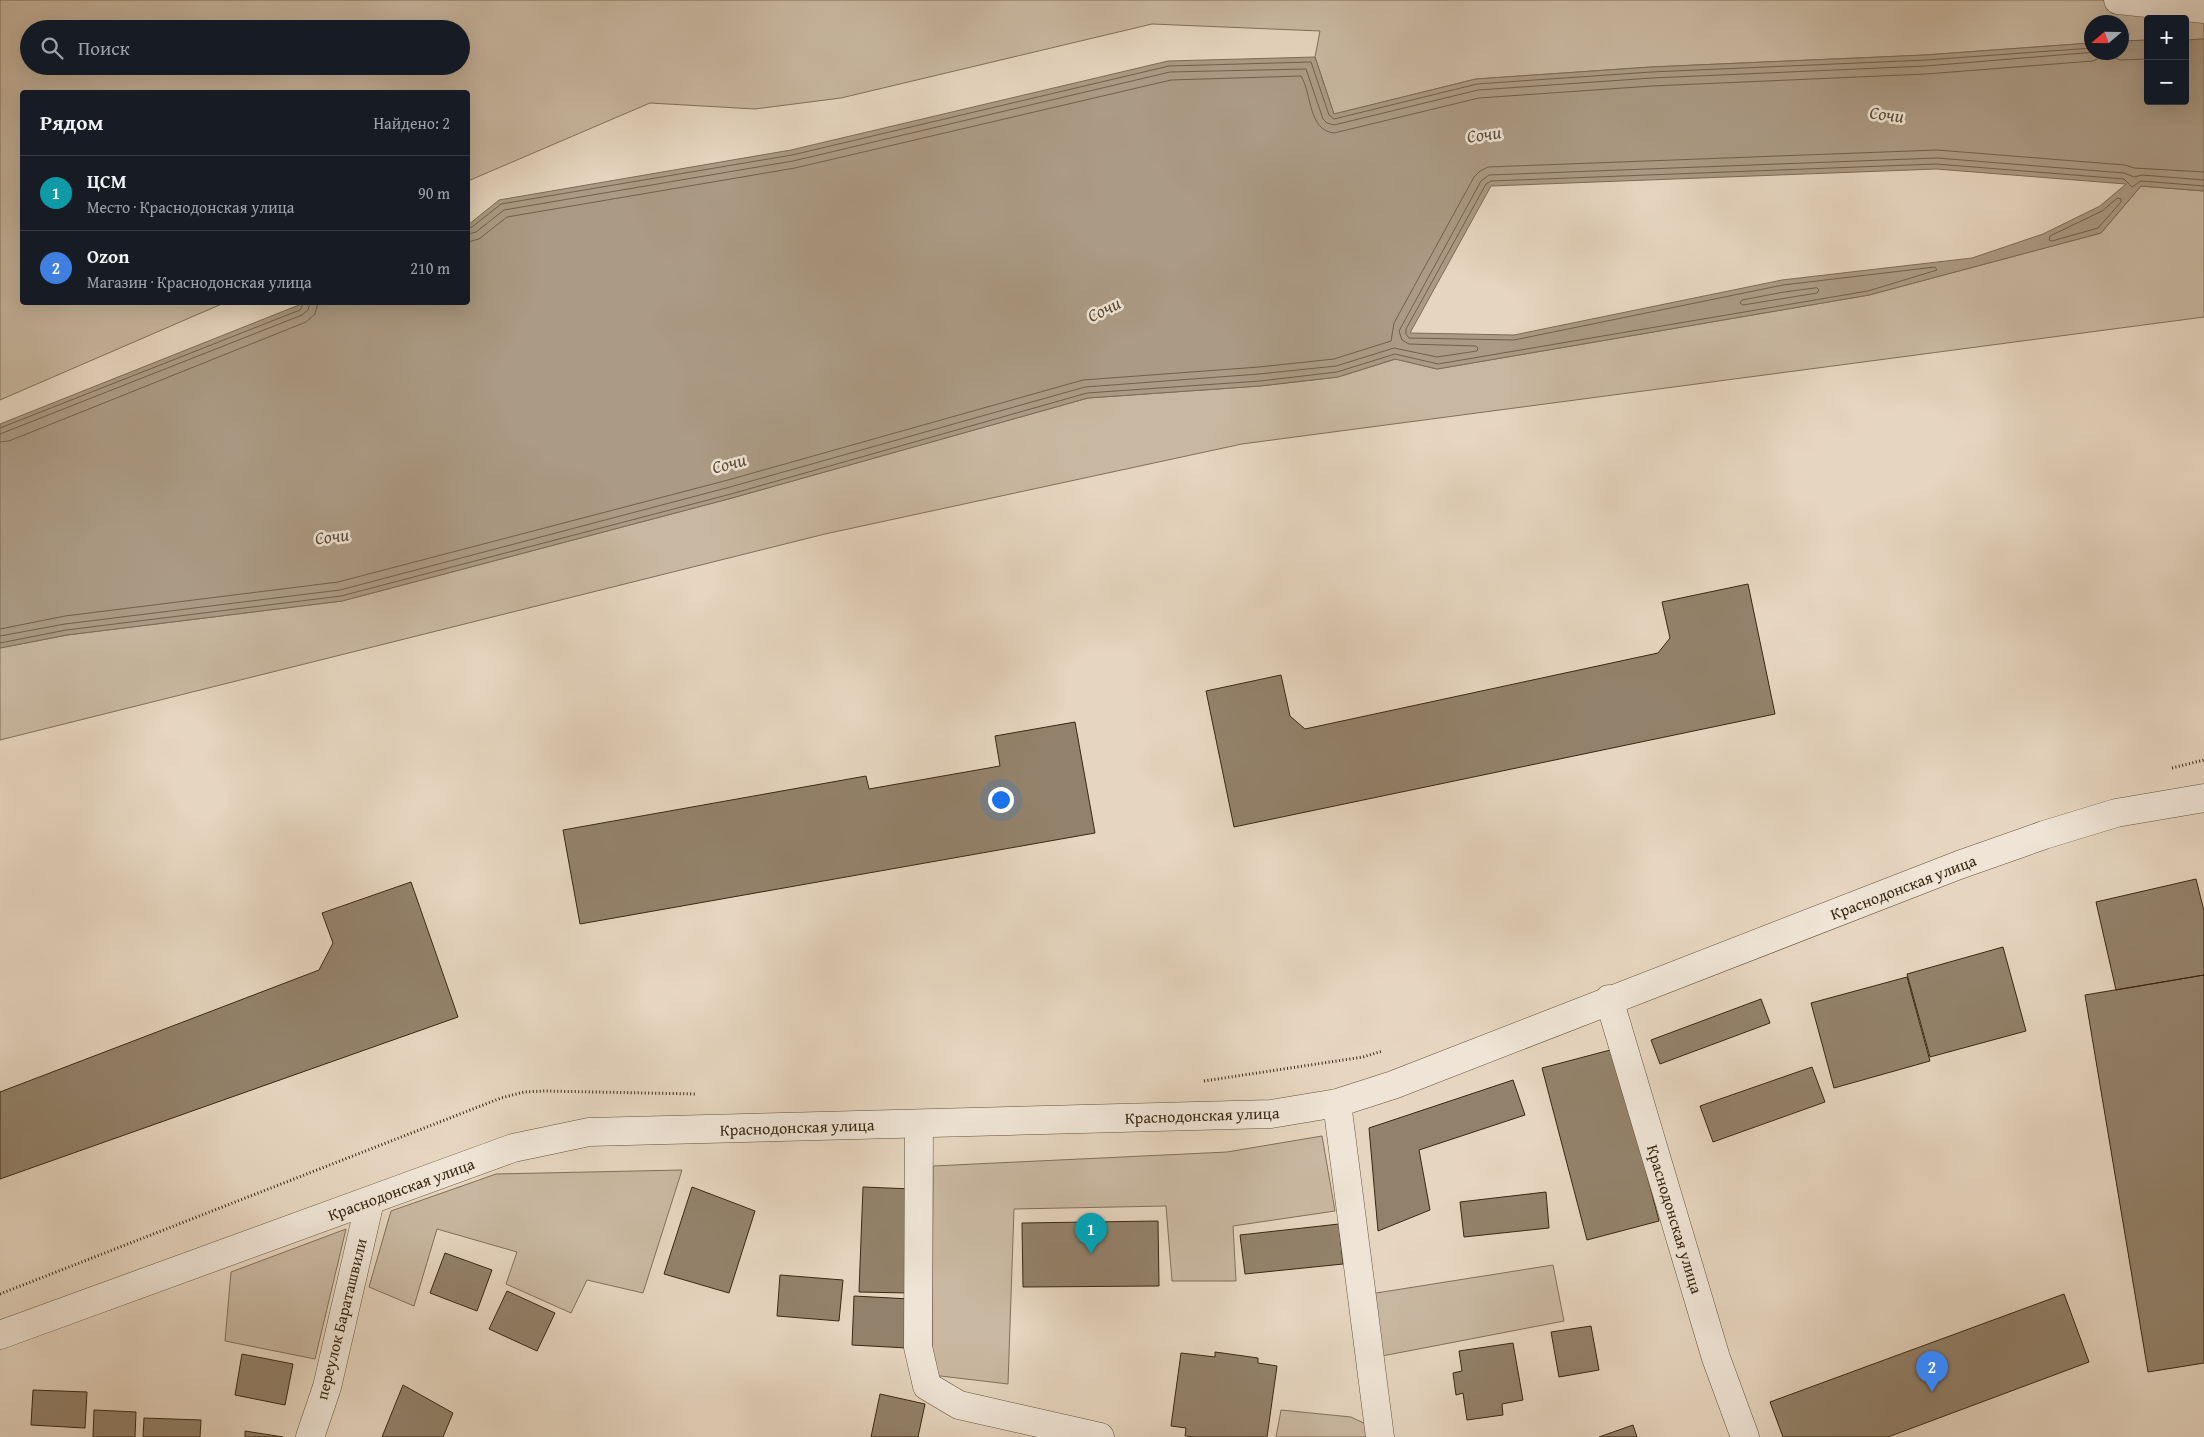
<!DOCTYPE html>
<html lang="ru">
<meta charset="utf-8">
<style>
:root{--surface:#171b24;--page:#20242c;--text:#f1f3f6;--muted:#9ea1a6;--line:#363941;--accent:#b45309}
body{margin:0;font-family:"Gentium Book Plus",serif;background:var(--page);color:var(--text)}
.controls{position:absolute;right:15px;top:15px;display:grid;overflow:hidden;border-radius:5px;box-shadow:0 5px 20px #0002}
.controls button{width:45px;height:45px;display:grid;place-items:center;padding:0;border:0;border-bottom:1px solid var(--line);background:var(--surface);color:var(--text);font:25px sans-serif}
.compass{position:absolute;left:2084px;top:15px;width:45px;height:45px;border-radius:50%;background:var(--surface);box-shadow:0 5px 20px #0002;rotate:250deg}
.you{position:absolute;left:1000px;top:799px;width:18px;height:18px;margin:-12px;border:4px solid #fff;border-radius:50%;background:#1a73e8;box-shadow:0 0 0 8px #1a73e833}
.badge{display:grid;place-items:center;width:32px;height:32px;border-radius:50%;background:var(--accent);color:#fff;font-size:16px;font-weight:700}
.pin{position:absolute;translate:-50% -41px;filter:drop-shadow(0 1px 2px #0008)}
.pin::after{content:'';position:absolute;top:26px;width:18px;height:15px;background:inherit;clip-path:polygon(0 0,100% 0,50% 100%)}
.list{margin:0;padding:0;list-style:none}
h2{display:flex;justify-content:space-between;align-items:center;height:65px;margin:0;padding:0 20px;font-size:21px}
h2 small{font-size:16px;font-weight:400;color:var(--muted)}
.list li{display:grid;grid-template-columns:32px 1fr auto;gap:15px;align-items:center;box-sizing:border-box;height:75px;padding:0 20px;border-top:1px solid var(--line)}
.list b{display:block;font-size:19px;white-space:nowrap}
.list p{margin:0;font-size:16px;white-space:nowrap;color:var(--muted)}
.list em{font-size:16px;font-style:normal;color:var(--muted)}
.icon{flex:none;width:28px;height:28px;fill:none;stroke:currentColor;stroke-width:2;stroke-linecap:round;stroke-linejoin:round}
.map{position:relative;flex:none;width:2204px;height:1437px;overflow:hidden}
.search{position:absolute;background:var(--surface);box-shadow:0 5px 20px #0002;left:20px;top:20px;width:450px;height:55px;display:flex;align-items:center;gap:12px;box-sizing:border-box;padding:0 18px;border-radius:28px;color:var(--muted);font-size:19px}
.panel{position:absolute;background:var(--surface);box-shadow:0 5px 20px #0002;left:20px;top:90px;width:450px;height:215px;border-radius:5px}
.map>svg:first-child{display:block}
</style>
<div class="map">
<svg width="2204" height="1437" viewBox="0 0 2204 1437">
<rect width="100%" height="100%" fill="#e6d5bf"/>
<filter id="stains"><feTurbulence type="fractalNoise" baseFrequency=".004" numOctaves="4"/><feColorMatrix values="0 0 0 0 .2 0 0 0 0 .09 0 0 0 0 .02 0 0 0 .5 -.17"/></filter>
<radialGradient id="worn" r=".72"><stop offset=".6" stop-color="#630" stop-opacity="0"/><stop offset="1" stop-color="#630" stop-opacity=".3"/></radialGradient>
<path fill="#c9b8a1" stroke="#817059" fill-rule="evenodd" d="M0 0H2204V39L2185 40V19H2148V40L2122 41V22H2092L2091 43 1925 55 1651 67 1476 79 1334 114 1315 57 1320 31 1152 24 841 98 755 109 650 103 468 181V92H22V302L224 303 0 400ZM29 29H461V66H29Z
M2141 186 2204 191V317L1242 444 825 534 0 740V648L67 635 342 601 732 498 1088 398 1260 386 1338 377 1396 359 1437 369 1869 295 2101 233Z
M1322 1136 1335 1211 1233 1226 1236 1281H1172L1166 1206 1014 1209 1008 1384 932 1375 933 1166 1227 1152Z
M682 1170 643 1293 587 1280 571 1313 506 1284 517 1252 437 1229 414 1306 369 1287 391 1211 496 1174Z
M346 1229 315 1359 225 1341 231 1272Z
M1553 1265 1564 1321 1382 1356 1370 1294Z
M1281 1410 1351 1417 1368 1425 1369 1437H1276Z"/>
<path fill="#ab9a84" stroke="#7d6c56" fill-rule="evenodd" d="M2204 39V191L2141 186 2101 233 1869 295 1437 369 1395 359 1338 377 1260 386 1088 398 732 498 342 601 67 635 0 648V424L304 303 468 302V225L499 200 791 150 1168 61 1315 57 1334 114 1476 79 1651 67 1925 55 2091 43 2092 52H2122V41L2148 40V101H2185V40ZM1936 169 2126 184 2100 206 2043 234 1972 258 1782 280 1514 335 1410 333 1491 186Z"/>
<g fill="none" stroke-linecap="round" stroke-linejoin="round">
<path stroke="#72614a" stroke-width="1" d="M2118 198 2121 199V202L2098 228 2052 241 2049 240 2050 236 2102 211Z
M468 228 472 227 501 204 792 155 1169 66 1311 62 1329 115 1334 119 1477 84 1651 72 1926 60 2092 48
M468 234 476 232 504 210 793 161 1170 72 1306 69 1323 119 1327 123 1334 125 1478 90 1652 78 1926 66 2096 52
M468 242 479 239 507 217 795 168 1171 80 1301 76C1312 94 1308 130 1334 133L1479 98 1652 86 1926 74 2093 61 2107 54 2120 60 2148 59
M1817 288 1819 290 1817 293 1743 305 1740 303 1742 300 1784 292Z
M0 428 300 310 304 302
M0 434 302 315 308 310 310 302
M0 442 9 441 306 322 315 314 318 302
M0 629 65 616 338 582 728 480 1083 380 1259 367 1334 359 1391 341 1394 323 1474 177 1480 171 1488 167 1937 150 2125 165 2134 168 2204 172
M0 636 65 624 340 590 730 487 1085 387 1259 374 1336 366 1394 348 1437 357 1477 351 1478 348 1476 346 1409 344 1402 340 1399 331 1481 181 1489 175 1937 158 2124 173 2134 177 2142 175 2204 180
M0 643 66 630 341 596 731 494 1087 393 1260 381 1337 372 1395 354 1438 364 1868 291 1937 270 1935 267 1783 285 1514 340 1409 338 1406 334V329L1486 184 1491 181 1936 164 2124 179 2132 187 2141 181 2204 186"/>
</g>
<path fill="#93826b" stroke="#392811" d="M1748 584 1775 714 1234 827 1206 691 1281 675 1290 716 1305 729 1658 653 1670 638 1662 602Z
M1075 722 1095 833 580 924 563 830 866 776 869 789 1000 766 995 736Z
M2196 879 2204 911V975L2116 990 2096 902Z
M411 882 458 1017 0 1179V1092L319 970 333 943 322 913Z
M2003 947 2026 1031 1930 1057 1907 974Z
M2204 975V1363L2148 1372 2085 995Z
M1907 977 1930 1061 1834 1088 1811 1003Z
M1761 999 1770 1023 1660 1064 1651 1040Z
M1614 1049 1659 1221 1587 1240 1542 1068Z
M1812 1067 1825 1102 1713 1142 1700 1106Z
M1513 1080 1525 1115 1419 1150 1430 1210 1378 1231 1369 1128Z
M692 1187 755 1211 729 1293 664 1274Z
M863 1187 913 1189 909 1293 859 1292Z
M1546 1192 1549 1228 1464 1237 1460 1202Z
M1158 1221 1159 1286 1023 1287 1022 1223Z
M1339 1224 1343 1264 1245 1274 1240 1235Z
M445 1253 492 1270 477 1311 430 1293Z
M780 1275 843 1280 839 1321 777 1316Z
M507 1291 555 1313 537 1351 489 1329Z
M2064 1294 2089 1362 1888 1437H1783L1770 1402Z
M854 1296 910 1299 907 1348 852 1345Z
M1591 1326 1599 1370 1559 1377 1551 1332Z
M1513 1343 1523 1400 1502 1404 1503 1415 1467 1420 1463 1393 1456 1395 1453 1373 1462 1371 1459 1351Z
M1215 1352 1258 1358V1363L1277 1366 1267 1437H1195L1185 1436 1186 1428 1171 1426 1181 1353 1215 1357Z
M242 1354 293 1364 285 1405 235 1395Z
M403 1385 453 1413 443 1437H382Z
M33 1390 87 1392 85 1428 31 1425Z
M880 1394 925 1404 918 1437H871Z
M94 1410 136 1412 135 1437H93Z
M144 1418 201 1420 200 1437H143Z
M1633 1425 1637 1437H1599Z
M245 1431 283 1437H245Z"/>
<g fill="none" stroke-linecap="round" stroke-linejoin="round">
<g stroke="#64533c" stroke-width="29">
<path id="minor" d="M2118 0 2204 9
M1609 999 1716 1358 1745 1437
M1337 1103 1380 1437
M919 1124 918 1347 927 1386 959 1405 1100 1437
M0 1335 513 1148 589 1132 1271 1114 1337 1103 1393 1085 1959 865 2044 835 2116 813 2204 798
M310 1437 327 1387 370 1201"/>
</g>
<path stroke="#392811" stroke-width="3" stroke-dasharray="1 2.5" stroke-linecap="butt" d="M2172 768 2204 760
M1204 1081 1363 1057 1383 1051
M0 1294 501 1098 524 1092 545 1091 697 1094"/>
<use href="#minor" stroke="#efe4d5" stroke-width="28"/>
</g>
<g text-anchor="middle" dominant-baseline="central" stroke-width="5" stroke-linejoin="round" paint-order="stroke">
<g font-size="16" fill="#392811" stroke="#efe4d5">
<text transform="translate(1903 887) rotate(-21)">Краснодонская улица</text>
<text transform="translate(1202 1115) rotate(-2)">Краснодонская улица</text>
<text transform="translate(797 1127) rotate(-2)">Краснодонская улица</text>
<text transform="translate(401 1189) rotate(-20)">Краснодонская улица</text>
<text transform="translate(1675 1219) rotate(73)">Краснодонская улица</text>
<text transform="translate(341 1319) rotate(-76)">переулок Бараташвили</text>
</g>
<g font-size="18" font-style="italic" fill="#5b4a34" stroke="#efe4d5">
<text transform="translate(1887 114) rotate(7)">Сочи</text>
<text transform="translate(1484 134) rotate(-8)">Сочи</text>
<text transform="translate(1104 309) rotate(-26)">Сочи</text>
<text transform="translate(729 463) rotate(-15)">Сочи</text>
<text transform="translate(332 536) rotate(-7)">Сочи</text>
</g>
</g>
<rect width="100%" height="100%" filter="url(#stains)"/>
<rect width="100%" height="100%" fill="url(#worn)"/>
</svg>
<div class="controls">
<button>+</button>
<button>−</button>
</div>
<svg class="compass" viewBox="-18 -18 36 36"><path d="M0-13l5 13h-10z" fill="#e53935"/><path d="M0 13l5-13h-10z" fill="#9ea1a6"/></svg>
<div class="you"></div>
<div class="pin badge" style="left:1091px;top:1254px;background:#0f9aa8">1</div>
<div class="pin badge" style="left:1932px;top:1392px;background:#3f7fe0">2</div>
<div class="search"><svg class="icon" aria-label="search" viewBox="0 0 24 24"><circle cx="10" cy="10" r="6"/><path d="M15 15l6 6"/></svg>Поиск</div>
<section class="panel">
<h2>Рядом<small>Найдено: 2</small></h2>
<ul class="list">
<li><span class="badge" style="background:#0f9aa8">1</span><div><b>ЦСМ</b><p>Место · Краснодонская улица</p></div><em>90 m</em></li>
<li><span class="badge" style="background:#3f7fe0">2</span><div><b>Ozon</b><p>Магазин · Краснодонская улица</p></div><em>210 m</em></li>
</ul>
</section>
</div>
